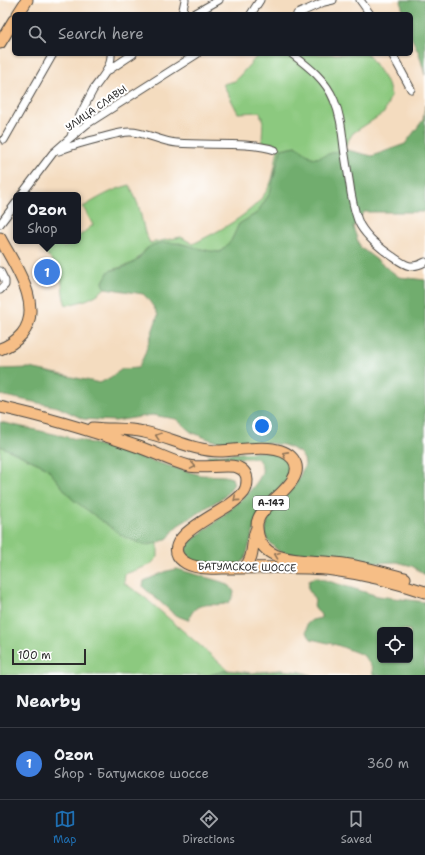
<!DOCTYPE html>
<meta charset="utf-8">
<style>
:root{--surface:#171b24;--page:#242831;--text:#f1f3f6;--muted:#9ea1a6;--line:#363941;--accent:#1f6fb2}
body{margin:0;font-family:"Shantell Sans",sans-serif;background:var(--page);color:var(--text)}
.controls{position:absolute;right:12px;bottom:12px;display:grid;overflow:hidden;border-radius:6px;box-shadow:0 1px 3px #0004}
.controls button{width:36px;height:36px;display:grid;place-items:center;padding:0;border:0;border-bottom:1px solid var(--line);background:var(--surface);color:var(--text);font:20px sans-serif}
.scale{position:absolute;left:12px;bottom:10px;width:74px;box-sizing:border-box;padding-left:4px;border:2px solid #2b2b2b;border-top:0;font-size:11px;line-height:14px;white-space:nowrap;color:#2b2b2b;-webkit-text-stroke:3px #fff;paint-order:stroke}
.you{position:absolute;left:262px;top:426px;width:14px;height:14px;margin:-10px;border:3px solid #fff;border-radius:50%;background:#1a73e8;box-shadow:0 0 0 6px #1a73e833}
.badge{display:grid;place-items:center;width:26px;height:26px;border-radius:50%;background:var(--accent);color:#fff;font-size:13px;font-weight:700}
.pin{position:absolute;translate:-50% -50%;border:2px solid #fff;box-shadow:0 1px 4px #0006}
.popup{position:absolute;left:13px;top:192px;width:68px;height:52px;box-sizing:border-box;display:grid;place-content:center;border-radius:6px;background:var(--surface);filter:drop-shadow(0 1px 3px #0005);font-size:13px;white-space:nowrap;color:var(--muted)}
.popup b{font-size:15px;color:var(--text)}
.popup::after{content:'';position:absolute;left:50%;top:100%;margin-left:-8px;border:8px solid transparent;border-top-color:var(--surface)}
.list{margin:0;padding:0;list-style:none}
h2{display:flex;justify-content:space-between;align-items:center;height:52px;margin:0;padding:0 16px;font-size:17px}
h2 small{font-size:13px;font-weight:400;color:var(--muted)}
.list li{display:grid;grid-template-columns:26px 1fr auto;gap:12px;align-items:center;box-sizing:border-box;height:72px;padding:0 16px;border-top:1px solid var(--line)}
.list b{display:block;font-size:15px;white-space:nowrap}
.list p{margin:0;font-size:13px;white-space:nowrap;color:var(--muted)}
.list em{font-size:13px;font-style:normal;color:var(--muted)}
.icon{flex:none;width:22px;height:22px;fill:none;stroke:currentColor;stroke-width:2;stroke-linecap:round;stroke-linejoin:round}
.map{position:relative;flex:none;width:425px;height:675px;overflow:hidden}
.search{position:absolute;background:var(--surface);box-shadow:0 1px 3px #0004;left:12px;right:12px;top:12px;height:44px;display:flex;align-items:center;gap:10px;box-sizing:border-box;padding:0 14px;border-radius:6px;color:var(--muted);font-size:15px}
.sheet{height:124px;background:var(--surface)}
nav{display:flex;justify-content:space-around;align-items:center;box-sizing:border-box;height:56px;border-top:1px solid var(--line);background:var(--surface);font-size:11px;color:var(--muted)}
nav a{display:grid;justify-items:center;gap:2px}
nav .on{color:var(--accent)}
.map>svg:first-child{display:block}
</style>
<div class="map">
<svg width="425" height="675" viewBox="0 0 425 675">
<rect width="100%" height="100%" fill="#fff"/>
<filter id="ink" filterUnits="userSpaceOnUse"><feTurbulence type="fractalNoise" baseFrequency=".025" numOctaves="2"/><feDisplacementMap in="SourceGraphic" scale="8" xChannelSelector="R" yChannelSelector="G"/><feConvolveMatrix kernelMatrix="1 2 1 2 8 2 1 2 1" color-interpolation-filters="sRGB"/></filter>
<filter id="wash" filterUnits="userSpaceOnUse"><feTurbulence type="fractalNoise" baseFrequency=".012" numOctaves="4" result="noise"/><feDisplacementMap in="SourceGraphic" scale="16" xChannelSelector="R" yChannelSelector="G"/><feGaussianBlur stdDeviation="0.9" result="paint"/><feColorMatrix in="noise" values="0 0 0 0 0 0 0 0 0 0 0 0 0 0 0 0 0 1.4 0 .05"/><feComposite in="paint" operator="in"/></filter>
<g filter="url(#wash)">
<rect width="100%" height="100%" fill="#f4dcbf"/>
<path fill="#8cc97f" stroke="#5c7a55" d="M257 54H368L388 84 391 95 384 113 353 133 343 149 324 157 317 158 311 157 296 146 281 149 270 193 257 213 239 224 231 241 220 252 208 251 179 243 147 248 134 263 109 271 103 282 105 288C94 299 81 302 66 305 62 296 63 287 61 277 58 264 45 254 38 244V241H58L64 248 73 241H78V237L93 225 83 207C98 198 113 189 130 185L139 207 145 233 150 243 181 237 193 244C220 230 263 210 272 179 275 169 276 158 278 149L273 143 262 142 263 117H261L260 112 238 113 223 84 235 81 257 56Z
M0 446 46 467 72 499 145 545 158 543V557L150 565 125 574 124 583 143 596 228 670 209 675H0Z"/>
<path fill="#71ad6e" stroke="#4e6c4c" fill-rule="evenodd" d="M401 0H425V75L419 53 411 37V14H403Z
M425 105V211L423 212H364L353 227 360 247 399 277 425 280V575L412 566 397 562 374 563 284 553 277 550 269 542 265 534 266 528 268 518 277 505 296 484 305 465 304 459 299 452 284 445 257 442 234 444 211 440 191 432 176 419 152 415 115 421 83 419 58 407 0 395V369L30 368 100 383 111 377 122 369 138 368 144 356 158 315C155 309 148 298 143 294L105 288 103 282 109 271C117 269 126 267 133 263 141 259 144 248 153 245 176 237 197 251 220 252L231 241 239 224 257 213 270 193 281 149 296 146 311 157 317 158 343 149 372 156 405 144 423 120Z
M0 422 81 440 200 475 225 476 232 478 234 484 225 496 177 526 168 538 158 543 145 545 124 537 72 499 46 467 0 446Z
M271 451 291 461 292 474 260 511 245 559 239 565 195 562 188 558C184 551 186 547 191 541 208 527 257 492 262 472 263 466 260 462 257 458H229L210 461 208 459V455Z
M177 569 222 582 230 586 234 592C231 614 208 598 195 609 192 612 190 616 188 620L175 615 143 587 144 581 167 571Z
M315 577 378 596 425 602V675H373L372 667 363 655 337 645 311 639 306 632 307 624 312 620 321 618V615L314 606 315 600 308 589 309 581ZM380 630H410V660H380Z
M228 670 251 673 281 670 301 672 311 675H209Z"/>
</g>
<g filter="url(#ink)">
<g fill="none" stroke-linecap="round" stroke-linejoin="round">
<g stroke="#494641" stroke-width="9">
<path id="minor" d="M360 0 370 14
M182 14 185 0
M194 14 219 0
M251 14 260 0
M297 14 324 2 333 0
M292 54C309 67 326 80 334 100 341 116 342 132 344 148 346 163 349 178 351 193 353 204 355 215 360 225 367 237 381 249 392 256 405 265 410 270 425 262
M392 54 411 89
M106 72 133 54
M71 136C77 120 85 105 93 90 100 79 112 68 111 54
M4 140 53 54
M59 151C72 145 86 142 100 138 109 136 119 132 130 132 146 132 161 142 177 143 208 146 246 141 275 150
M21 195 53 153 70 138 87 124 197 54
M0 224 16 203
M0 271 5 281V285L0 290"/>
</g>
<g stroke="#494641" stroke-width="13">
<path id="highway" d="M18 14 27 0
M0 43 14 20
M0 238C13 263 45 306 22 334 16 341 9 346 0 349
M0 407C46 417 92 431 136 446 154 452 173 462 189 466 202 469 232 463 239 468 244 470 247 475 247 480 247 485 246 489 244 492 241 496 236 500 232 503 220 513 156 540 183 561 194 570 215 568 229 568 263 568 299 566 333 570 364 574 395 582 425 592
M93 428C110 430 127 428 144 432 169 437 193 451 220 451 239 451 279 441 293 459 309 481 263 502 258 520 256 524 257 530 258 535 260 544 266 551 275 555 292 562 324 561 344 564 364 567 385 573 405 578
M244 568C255 558 251 543 256 530"/>
</g>
<use href="#minor" stroke="#fff" stroke-width="7"/>
<use href="#highway" stroke="#f6be86" stroke-width="11"/>
</g>
<defs><path id="oneway-chevron" d="M-2-3.5L2.5 0L-2 3.5" fill="none" stroke-width="1.6" stroke-linecap="round" stroke-linejoin="round"/></defs>
<g stroke="#907458">
<use href="#oneway-chevron" transform="translate(158 436) rotate(-162)"/>
<use href="#oneway-chevron" transform="translate(285 454) rotate(-151)"/>
<use href="#oneway-chevron" transform="translate(193 466) rotate(10)"/>
<use href="#oneway-chevron" transform="translate(236 499) rotate(139)"/>
<use href="#oneway-chevron" transform="translate(277 555) rotate(-159)"/>
</g>
</g>
<g text-anchor="middle" dominant-baseline="central" stroke-width="4" stroke-linejoin="round" paint-order="stroke">
<rect fill="#fff" stroke="#6b6b6b" stroke-width="1" x="253" y="496" width="36" height="14" rx="3"/>
<g font-size="9" font-weight="bold" fill="#2b2b2b">
<text x="271" y="503">А-147</text>
</g>
<g font-size="10" fill="#2b2b2b" stroke="#fff">
<text transform="translate(96 108) rotate(-35)">УЛИЦА СЛАВЫ</text>
<text transform="translate(247 567) rotate(1)">БАТУМСКОЕ ШОССЕ</text>
</g>
</g>
</svg>
<div class="controls">
<button><svg class="icon" aria-label="locate" viewBox="0 0 24 24"><circle cx="12" cy="12" r="6"/><path d="M12 2v4M12 18v4M2 12h4M18 12h4"/></svg></button>
</div>
<div class="scale">100 m</div>
<div class="you"></div>
<div class="pin badge" style="left:47px;top:272px;background:#3f7fe0">1</div>
<div class="popup"><b>Ozon</b>Shop</div>
<div class="search"><svg class="icon" aria-label="search" viewBox="0 0 24 24"><circle cx="10" cy="10" r="6"/><path d="M15 15l6 6"/></svg>Search here</div>
</div>
<section class="sheet">
<h2>Nearby<small></small></h2>
<ul class="list">
<li><span class="badge" style="background:#3f7fe0">1</span><div><b>Ozon</b><p>Shop · Батумское шоссе</p></div><em>360 m</em></li>
</ul>
</section>
<nav>
<a class="on"><svg class="icon" aria-label="map" viewBox="0 0 24 24"><path d="M3 6l6-2 6 2 6-2v14l-6 2-6-2-6 2zM9 4v14M15 6v14"/></svg>Map</a>
<a><svg class="icon" aria-label="directions" viewBox="0 0 24 24"><path d="M12 3l9 9-9 9-9-9zM9 14v-3h6M13 9l2 2-2 2"/></svg>Directions</a>
<a><svg class="icon" aria-label="saved" viewBox="0 0 24 24"><path d="M7 4h10v16l-5-4-5 4z"/></svg>Saved</a>
</nav>
